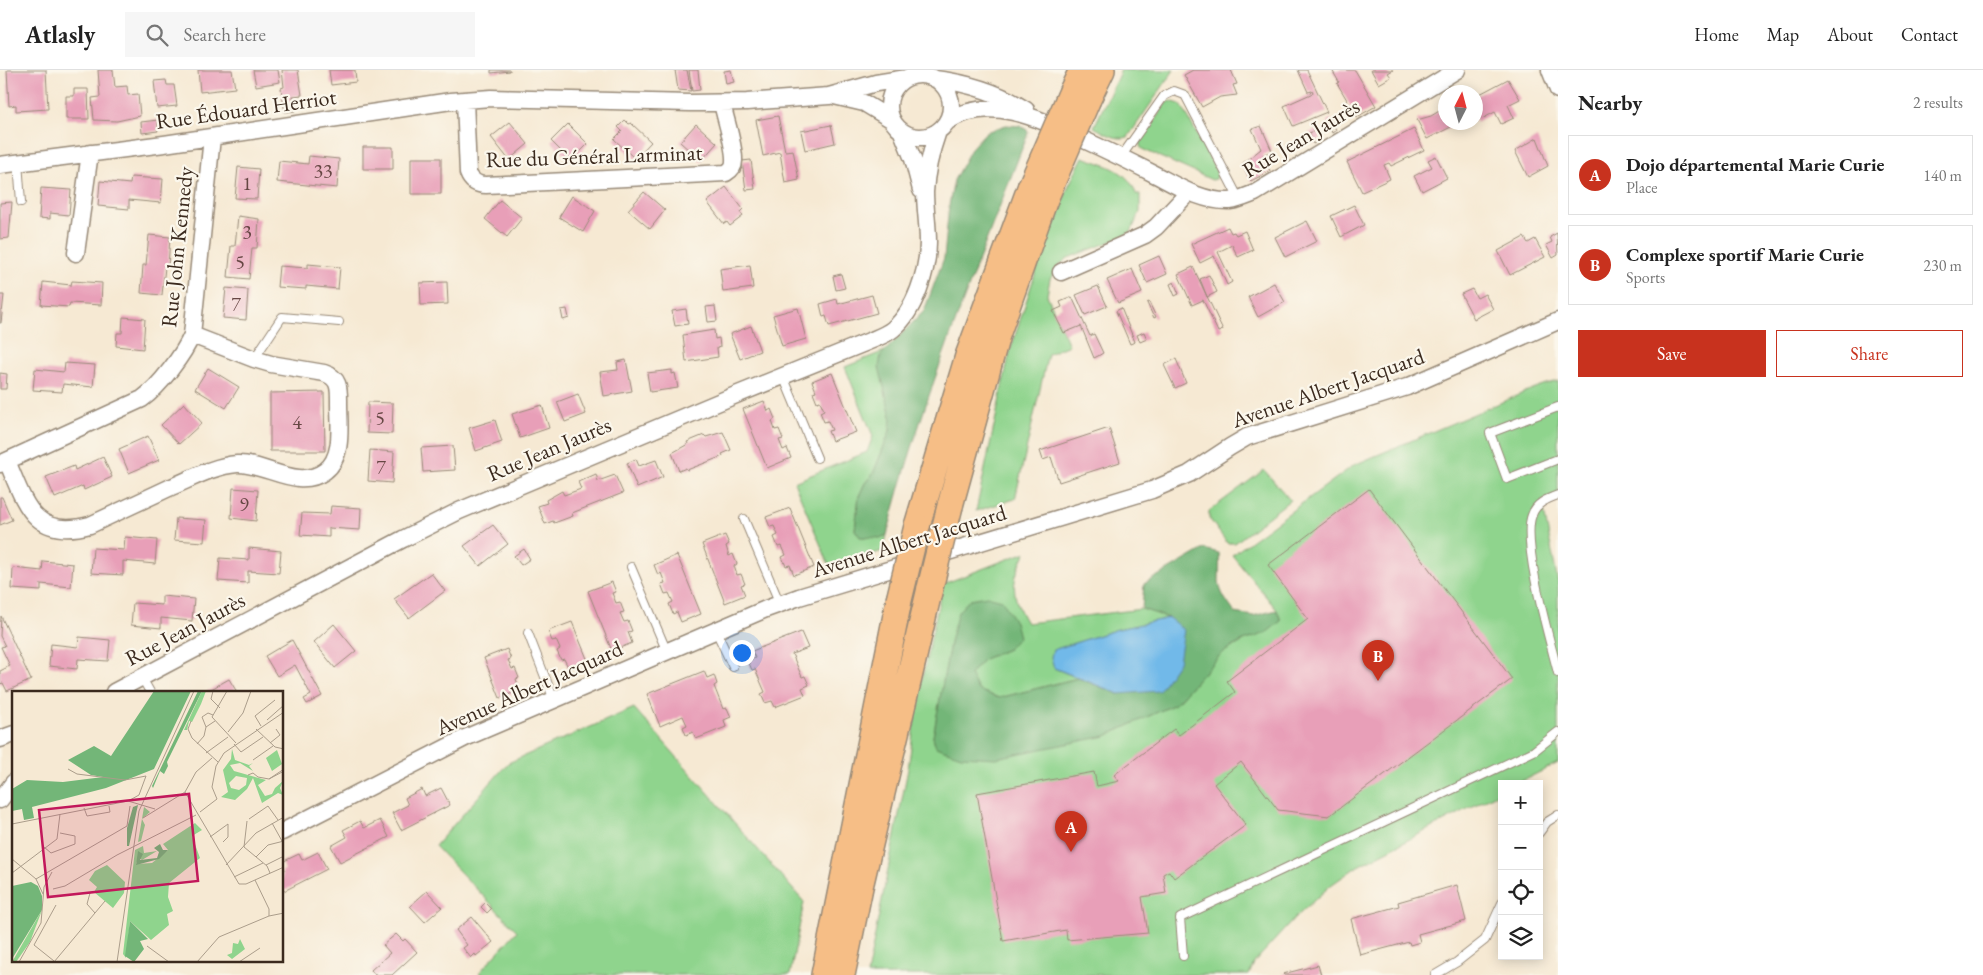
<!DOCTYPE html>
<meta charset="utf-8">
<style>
:root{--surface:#fff;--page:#f6f6f6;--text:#222;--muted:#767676;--line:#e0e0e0;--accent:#c8321e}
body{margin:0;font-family:"EB Garamond",serif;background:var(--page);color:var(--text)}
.controls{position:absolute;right:15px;bottom:15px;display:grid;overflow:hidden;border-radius:0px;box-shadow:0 2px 12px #0003}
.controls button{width:45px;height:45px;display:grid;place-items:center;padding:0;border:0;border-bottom:1px solid var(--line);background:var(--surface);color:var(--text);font:25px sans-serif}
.compass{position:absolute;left:1438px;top:15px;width:45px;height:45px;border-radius:50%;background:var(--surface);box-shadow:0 2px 12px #0003;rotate:6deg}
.you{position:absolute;left:741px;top:582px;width:18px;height:18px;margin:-12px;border:4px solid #fff;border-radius:50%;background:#1a73e8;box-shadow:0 0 0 8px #1a73e833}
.badge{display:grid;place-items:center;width:32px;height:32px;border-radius:50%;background:var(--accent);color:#fff;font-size:16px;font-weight:700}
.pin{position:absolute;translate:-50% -41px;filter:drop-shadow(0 1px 2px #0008)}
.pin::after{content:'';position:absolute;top:26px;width:18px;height:15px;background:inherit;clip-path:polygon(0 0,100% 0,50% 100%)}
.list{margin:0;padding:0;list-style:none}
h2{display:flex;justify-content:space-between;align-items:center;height:65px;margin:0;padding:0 20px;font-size:21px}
h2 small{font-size:16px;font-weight:400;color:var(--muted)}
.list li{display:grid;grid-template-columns:32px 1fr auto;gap:15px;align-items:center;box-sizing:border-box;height:80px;margin:0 10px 10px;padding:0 10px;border:1px solid var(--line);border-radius:0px}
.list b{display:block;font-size:19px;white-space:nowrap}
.list p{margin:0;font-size:16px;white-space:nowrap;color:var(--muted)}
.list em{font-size:16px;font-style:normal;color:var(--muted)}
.actions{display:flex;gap:10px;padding:15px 20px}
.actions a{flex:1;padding:11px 0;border:1px solid var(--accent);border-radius:0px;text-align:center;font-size:18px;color:var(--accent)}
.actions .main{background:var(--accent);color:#fff}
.icon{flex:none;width:28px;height:28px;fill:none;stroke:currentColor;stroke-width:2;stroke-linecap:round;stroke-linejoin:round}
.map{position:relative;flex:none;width:1558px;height:905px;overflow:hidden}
header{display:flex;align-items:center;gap:30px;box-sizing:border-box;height:70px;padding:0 25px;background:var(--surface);border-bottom:1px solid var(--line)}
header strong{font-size:24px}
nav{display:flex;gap:28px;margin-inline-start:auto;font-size:18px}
.search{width:350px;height:45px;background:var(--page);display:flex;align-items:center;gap:12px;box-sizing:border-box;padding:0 18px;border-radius:0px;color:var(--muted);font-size:19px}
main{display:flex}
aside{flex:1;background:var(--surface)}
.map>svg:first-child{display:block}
</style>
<header>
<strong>Atlasly</strong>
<div class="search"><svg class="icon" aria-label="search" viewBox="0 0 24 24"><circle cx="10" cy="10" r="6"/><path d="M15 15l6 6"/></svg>Search here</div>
<nav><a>Home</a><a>Map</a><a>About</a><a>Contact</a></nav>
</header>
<main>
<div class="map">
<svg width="1558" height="905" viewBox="0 0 1558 905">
<rect width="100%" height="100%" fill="#fbf7ec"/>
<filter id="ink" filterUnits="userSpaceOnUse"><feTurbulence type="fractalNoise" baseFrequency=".02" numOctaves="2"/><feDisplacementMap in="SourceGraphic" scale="10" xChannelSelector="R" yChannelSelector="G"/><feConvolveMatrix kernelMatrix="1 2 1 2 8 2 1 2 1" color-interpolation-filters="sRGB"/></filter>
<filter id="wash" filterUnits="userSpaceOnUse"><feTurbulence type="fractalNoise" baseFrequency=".0096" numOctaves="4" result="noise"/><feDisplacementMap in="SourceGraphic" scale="20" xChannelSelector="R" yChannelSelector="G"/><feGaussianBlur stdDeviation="1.12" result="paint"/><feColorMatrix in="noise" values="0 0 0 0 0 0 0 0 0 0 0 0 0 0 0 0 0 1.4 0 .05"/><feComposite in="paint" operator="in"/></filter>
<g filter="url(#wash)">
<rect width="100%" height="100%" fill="#f6e9d3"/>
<path fill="#8fd48d" stroke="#657f56" d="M1121 0H1174L1128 67C1116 71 1105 63 1094 57Z
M1170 31 1180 34 1183 38 1216 100 1217 106 1216 109 1212 110 1142 79 1140 76V72L1166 33Z
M1083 87C1105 95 1129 100 1136 124H1140V142L1131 162 1120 168 1068 188 1058 196 1050 209 1047 225 1069 275 1048 284 1015 429 976 441 1010 281 1040 189 1069 115Z
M887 280 881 285 883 312 891 346 890 361 873 404 865 413 859 426 855 460 880 468 887 465 883 481 830 497 794 412 867 382 873 366 845 297Z
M1558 311V425L1542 431 1558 513V693L1516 714H1502V721L1358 796 1331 815 1295 848 1261 885 1254 893 1249 905H867L908 699 918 627 943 514 1026 482C1011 510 1010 525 1027 553L1142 539 1169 548 1118 559 1053 580 1054 598 1078 608 999 628 978 620 970 604 984 589 1008 579 951 569 933 667 936 677 1080 670 1106 666 1175 634 1222 583 1281 551 1277 540 1232 485 1354 395 1542 315Z
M1264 400 1290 430 1235 473H1227L1209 448V441Z
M634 638 804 832 790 905H482L479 903 517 861 435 776 508 693Z"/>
<path fill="#73b678" stroke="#57704b" d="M1006 55 1020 56 1027 60 1028 63C977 196 922 328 887 465L880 468 860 467 855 460 859 426 865 413 873 404 890 361 891 346 879 297 881 285 924 241 944 188 949 135 954 110 972 77 986 62Z
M1204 479 1219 483C1220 493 1219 502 1219 511 1220 524 1228 533 1235 543L1253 546 1277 540 1281 551 1266 563 1241 572 1222 583 1175 634 1106 666 996 688 961 686 936 677 933 667 951 568 958 542 970 529 987 526 1002 530 1015 552 1019 567 1008 579 984 589 970 604 978 620 999 628 1078 608 1119 624 1169 548 1142 539 1144 514Z"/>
<path fill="#71b9e9" stroke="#567284" d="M1169 548 1184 560 1179 592 1159 621 1119 624 1054 598 1051 587 1053 580 1118 559Z"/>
<g id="blocks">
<path fill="#e89fb8" d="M7 0H46L48 39 16 41V35L9 36Z
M98 0H113L115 17 127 16 128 25 138 24 140 46 117 51 94 50 92 28 100 27Z
M198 0H232L235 18 200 22Z
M253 0H278L280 12 256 16Z
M282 0H298L302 25 293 26 295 41 285 42 281 18 284 17Z
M329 0H355L356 12 331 15Z
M491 0H510V1L491 3Z
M675 0H687L691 21 678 20Z
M689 0H698L700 20 692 21Z
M731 0 734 12 726 14 724 1Z
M1193 0H1231L1237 14 1233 15 1237 25 1220 27 1202 37 1184 5Z
M1298 0H1307L1327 42 1293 56 1284 36 1313 23 1312 21 1308 22Z
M1332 0H1355L1376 36 1357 47 1337 13 1339 12Z
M1371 0H1393L1388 3 1391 7 1379 14Z
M1508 9 1520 29 1508 35 1514 48 1501 54 1495 42 1476 52V26Z
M166 10 167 15H174L177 36 157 38 154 11Z
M74 19H88L89 49H66V26H74Z
M1446 37V52H1449L1451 57 1427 69 1417 50 1431 46Z
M778 46 785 81 793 80 799 110 785 113 780 82 763 86 756 50Z
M1331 49 1336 60 1332 63 1327 51Z
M158 50V61L142 63 141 52Z
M625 50 629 54 631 53 651 72 635 89 614 69 622 61 618 57Z
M510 52 528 74 509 90 491 67Z
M568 54 588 74 571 91 551 71Z
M696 54 717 73 701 91 680 72Z
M831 55 835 73 805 80 801 61Z
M1261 56 1272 81 1263 85 1270 101 1251 111 1242 94 1261 79 1252 59Z
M1414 59 1424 80 1391 96 1389 93 1384 95 1390 109 1362 122 1347 92Z
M1317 60 1321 69 1313 74 1309 63Z
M1537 68 1548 96 1528 107 1515 81Z
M363 77H393V99H363Z
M309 86 339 89 337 118 277 112 279 91 308 94Z
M1436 86 1447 108 1422 121 1414 106 1432 97 1428 90Z
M411 88H441V124H411Z
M751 90 755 119 746 120 742 91Z
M238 97 259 99 257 129 235 128Z
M131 107 163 109 161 133 129 130V139L98 136 100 111 130 114Z
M726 117 743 139 740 142 743 146 730 156 727 152 724 154 707 132Z
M41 118 71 120 69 145 50 143V149L39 148Z
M644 122 665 140 650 159 628 140Z
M572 126 595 141 583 162 559 147Z
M500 130 522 148 507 167 485 149Z
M12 132 9 168 0 169V133Z
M1354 135 1364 155 1341 167 1331 146Z
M238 146 259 149 257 178H252L249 209 228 207 231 176H235Z
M1307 151 1317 171 1285 187 1275 167Z
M1228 157 1231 163 1234 162 1236 165 1245 161 1253 180 1238 187 1232 175 1218 182 1232 212 1227 215 1214 186 1200 193 1191 174Z
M1557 163 1558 185 1553 188 1546 175 1552 172 1550 167Z
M149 165 170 167 168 197H165L162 225 141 223 143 195H146Z
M1524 167 1528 173 1535 169 1545 187 1510 205 1498 181Z
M1159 186 1167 204 1147 213 1139 195Z
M308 194 340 197 338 219 306 216V219L277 217 279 196 308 198Z
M750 195 753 218 723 222 720 199Z
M1193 197 1223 260 1218 262 1203 230 1192 235 1178 204Z
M1132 199 1142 223 1118 233 1107 210Z
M841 204 845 218 836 220 833 206Z
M1209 205 1217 222 1207 227 1200 209Z
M72 211 102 213 101 235 70 233 69 237 41 235 43 212 71 215Z
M447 212 448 234 421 235 420 213Z
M1174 212 1179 224 1175 226 1170 214Z
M1274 213 1285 232 1258 247 1248 227Z
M1098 216 1107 236 1085 245 1076 225Z
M226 218 248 220 246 250 223 248Z
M1472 219 1477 228 1485 224 1493 239 1474 249 1461 224Z
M0 225H4L1 253H0Z
M872 225 877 243 829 256 826 246 823 247 820 234 837 229 838 234Z
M1072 227 1090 266 1094 264 1103 283 1098 286 1094 288 1081 256 1064 263 1053 241 1062 237 1060 232Z
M1149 232 1156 247 1154 248 1147 233Z
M715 236 717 251 708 252 706 237Z
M798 238 806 269 782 276 773 245Z
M1121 238 1135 272 1130 274 1116 241Z
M567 239 569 248 563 250 561 240Z
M686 239 688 254 675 256 672 241Z
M123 247 145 249 143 279 116 276 117 263H122Z
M751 256 760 281 740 289 730 264Z
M714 260 715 269 719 268 720 277 717 278 718 287 686 292 683 265Z
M1144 262 1147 269 1140 272 1137 265Z
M1176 289 1186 313 1175 318 1164 295Z
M626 290 632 321 604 326 600 302 618 300 617 292Z
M65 293 95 295 93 317 63 314 62 322 33 320 35 299 64 302Z
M208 298 239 317 226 338 195 319Z
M672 300V304L675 303 678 318 650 322 647 303Z
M0 303 7 304 6 319H0Z
M832 303 856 362 832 371 828 361 832 360 828 351 824 352 820 342 824 340 820 331 817 332 813 322 816 321 812 311Z
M324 322 325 381H270V323Z
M578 324 586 344 565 352 557 332Z
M764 331 768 341 771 339 775 349 772 351 775 360 779 359 783 369 779 370 783 380 787 378 791 388 767 398 743 339Z
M368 332 393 333 392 364 367 363Z
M184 333 202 353 179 374 161 355Z
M542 335 549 358 520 368 512 344Z
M495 350 502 372 476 381 469 358Z
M1109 358 1120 392 1059 412 1051 387 1043 390 1040 381Z
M723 362 731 380 722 384 723 386 687 400 686 398 679 401 672 383 688 374 687 372 704 365 706 367Z
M148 366 159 390 129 403 119 379Z
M453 376 455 400 423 402 421 378Z
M370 380 394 382 392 413 368 411Z
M103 387 112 407 84 420 83 416 55 428 46 407 74 396 75 400Z
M636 389 639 396 656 390 663 407 637 418 627 393Z
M596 404 598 411 615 405 623 423 572 443 573 446 554 453 553 451 545 454 538 436 547 433 546 430 562 421 564 425 581 419 578 412Z
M233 418 258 420 256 451 231 448Z
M1369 419 1512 609 1329 746 1278 740 1241 692 1214 714 1246 755 1174 808 1169 801 1163 804 1166 823 1142 827 1148 863 1067 870 1066 860 1003 871 977 723 1094 702 1097 716 1119 711 1114 705 1174 659 1179 665 1235 622 1227 611 1308 549 1268 495Z
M0 427H2L12 450 0 455Z
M331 436 361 438 360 460 329 458V467L300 465 302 443 330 444Z
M790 438 814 497 794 505 790 495 786 496 782 487 786 485 782 476 778 477 774 467 778 465 774 456 770 457 766 447Z
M176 448 206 450 204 472 174 470Z
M493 455 508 474 480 496 464 476Z
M725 465 729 474 726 476 729 486 733 484 737 494 734 496 737 505 741 504 745 514 741 515 745 525 725 533 702 474Z
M125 467 157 470 155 494 123 491V505L91 503 93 478 124 480Z
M249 478 281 481 279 503 248 501V513L218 511 220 488 249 490Z
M524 479 530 489 521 495 514 486Z
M677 485 701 544 681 552 677 542 673 544 669 534 673 532 669 523 665 524 661 514 665 513 661 503 658 505 654 495Z
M43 491 73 494 71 517 41 514V521L12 519 13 498 42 501Z
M431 503 445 521 409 548 394 529Z
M612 512 616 522 612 523 616 533 620 532 624 542 620 543 624 552 628 551 632 561 628 562 632 573 612 581 588 521Z
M162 526 194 529 192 551 161 548V558L131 555 133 533 162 535Z
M1 546 31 610 7 621 3 613 0 614V601L10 596 1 577 5 576 0 566Z
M572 552 588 591 569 599 564 589 561 590 557 581 560 579 556 570 552 571 548 561Z
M334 554 356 581 335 598 314 572Z
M801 562 808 578 792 584 802 607 805 606 809 615 802 618 805 625 775 637 772 631 765 633 761 624 765 622 755 599 752 600 748 591 755 588 752 581Z
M79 567 110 570 108 591 78 589 77 599 49 596 51 574 78 577Z
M292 570 322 626 307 634 304 629 311 625 295 595 277 606 265 586Z
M507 579 511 589 508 590 512 599 515 598 519 608 516 609 520 620 500 628 484 588Z
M704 601 707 608 714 605 717 614 714 616 723 639 727 638 731 647 724 650 726 657 696 669 693 662 686 665 683 657 687 655 683 646 660 656 647 624Z
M229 609 237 622H206Z
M441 718 450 735 401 760 392 743 408 735 405 728 422 719 425 726Z
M380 750 389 767 340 792 331 776 347 767 343 760 360 751 364 758Z
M318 782 327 799 282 822V801L285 800 282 792 299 784 302 790Z
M1457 815 1466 851 1418 864 1420 872 1410 875 1409 872 1360 885 1351 849 1399 836 1398 832Z
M427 821 442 837 425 852 410 836Z
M485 833 491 839 487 843 481 837Z
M472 847 493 872 476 886 475 884 471 888 463 878 467 875 456 860Z
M396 864 403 871 405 869 417 882 392 905H375L371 900 390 883 383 875Z
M1318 895 1321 905H1284L1283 904Z"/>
</g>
</g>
<g filter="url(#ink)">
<use href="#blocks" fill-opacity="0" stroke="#988a78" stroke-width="1"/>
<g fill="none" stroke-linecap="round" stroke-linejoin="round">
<g stroke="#988a78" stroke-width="10">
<path id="lane" d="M1121 87 1164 26 1174 21 1185 25 1239 129
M18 92 21 132
M254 289 282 247 339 252
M783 306 817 388
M1558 337 1490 363 1507 409 1558 389
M1558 425C1547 429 1536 433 1532 445 1521 472 1550 571 1558 603
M744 449 780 534
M631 497 667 582
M716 561 733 597
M528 563 554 630
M142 608 150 622
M1539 763 1547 752 1558 745
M1183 886 1180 848 1534 681 1558 662
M1435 905 1457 892 1485 870 1502 833"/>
</g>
<g stroke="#988a78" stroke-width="19">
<path id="street" d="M1550 0 1558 20
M889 36a31 31 0 1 1 62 0a31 31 0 1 1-62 0Z
M935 9C968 13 998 22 1026 40
M834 26 864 33 892 50
M465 30 468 103C471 111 477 115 486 115L726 103C731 100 734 97 734 91 735 77 725 48 722 33
M948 51C990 24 1040 49 1080 68 1106 80 1131 92 1156 105 1179 117 1203 132 1230 131 1239 130 1247 126 1255 123L1457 0
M902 62 913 89 921 120
M0 95 164 74 451 31 491 28 690 33 747 32 829 26 876 13 907 8
M76 183 90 83
M1061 202 1145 165 1156 157 1189 122
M7 391C25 433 33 470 90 455 116 443 143 430 169 418 191 409 213 396 237 394 266 393 298 421 325 401 344 387 339 355 339 333 339 319 340 308 324 303L271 294 254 289 192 265
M0 394 142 329C159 317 184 284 192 265L212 67
M114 622 403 469 459 441 731 327 872 270C879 267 887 264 893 259 915 241 928 200 928 172 928 155 925 138 925 122 926 101 931 81 938 61
M0 669 14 664
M0 730 14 712
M282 762 465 668 766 539 799 527 1152 420 1189 404 1230 377 1247 367 1407 317 1558 251"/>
</g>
<g stroke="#988a78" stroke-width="28">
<path id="primary" d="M1072 21 1082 0
M1088 29 1102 0
M950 436 997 265 1045 129
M917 456 968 286 1030 118
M824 905 899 530
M842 905 860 817 930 518"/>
</g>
<use href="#lane" stroke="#fff" stroke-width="8"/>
<use href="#street" stroke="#fff" stroke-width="16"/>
<use href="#primary" stroke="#f6be86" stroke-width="25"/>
<g stroke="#988a78" stroke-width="28" stroke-linecap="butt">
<path id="primary-bridge" d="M1030 118 1072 21
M1045 129 1088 29
M930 518 950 436
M899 530 917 456"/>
</g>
<use href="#primary-bridge" stroke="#f6be86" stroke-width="25"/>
</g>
</g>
<g text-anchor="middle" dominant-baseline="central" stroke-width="4.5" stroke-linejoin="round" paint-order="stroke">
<g font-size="20" fill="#664744">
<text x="323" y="101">33</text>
<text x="247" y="113">1</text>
<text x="247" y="162">3</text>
<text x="240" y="192">5</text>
<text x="236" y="234">7</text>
<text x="380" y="348">5</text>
<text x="297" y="352">4</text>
<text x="381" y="397">7</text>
<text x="244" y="434">9</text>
</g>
<g font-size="22" fill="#3b2a1e" stroke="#fbf7ec">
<text transform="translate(246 39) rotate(-8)">Rue Édouard Herriot</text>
<text transform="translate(1301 68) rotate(-31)">Rue Jean Jaurès</text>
<text transform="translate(594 86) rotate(-2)">Rue du Général Larminat</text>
<text transform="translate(177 177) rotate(-84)">Rue John Kennedy</text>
<text transform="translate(1328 318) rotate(-19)">Avenue Albert Jacquard</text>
<text transform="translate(549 379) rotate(-23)">Rue Jean Jaurès</text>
<text transform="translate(909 471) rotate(-17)">Avenue Albert Jacquard</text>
<text transform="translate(185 559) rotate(-28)">Rue Jean Jaurès</text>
<text transform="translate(529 618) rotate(-24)">Avenue Albert Jacquard</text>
</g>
</g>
<g transform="translate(12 621)">
<rect width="271" height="271" fill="#f6e9d3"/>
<path d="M190 0H194L189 13 180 31 177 30 175 39H172ZM220 58 223 69 237 74 241 72 237 75 241 80 228 72 218 74 222 80 254 89 246 94 253 105 260 103 263 97 271 90 268 97 271 104 266 102 250 112 241 87 235 98 223 109 209 106 216 101 211 79 219 68ZM224 85 235 87 234 94 227 99 219 97 217 92ZM265 59 270 73 260 80 254 67ZM132 116 138 121 130 128 133 134 129 150 126 151ZM183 132 190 139 180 145 188 167 157 192 156 206 161 220 155 223 157 234 139 249 118 230 114 267 111 263 123 159 131 155 132 162 145 160 130 169 127 167 129 160 124 173 140 172 156 159 151 153ZM95 174 113 191 112 202 101 217 82 201 85 196 77 189 83 180ZM30 219 18 251 4 271H0ZM228 248 233 258 220 268 215 264 220 262 221 252 226 253Z" fill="#8fd48d" fill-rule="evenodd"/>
<path d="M142 0H179L142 78 94 97 20 116 22 127 12 129 10 118 0 120V98L15 89 51 91 91 86 79 84 56 69 82 55 99 65ZM186 0H190L155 71 156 75 152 83 148 80 141 97 140 95ZM126 114 117 155H115V137L121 116ZM148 153 151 159H156L147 168 124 174 126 160 131 163 128 169 145 167 147 161 142 157ZM19 191 26 195 30 205V219L0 268V195ZM118 230 136 248 128 250 132 258 122 271 113 265Z" fill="#73b678"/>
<path fill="none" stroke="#ab9d8b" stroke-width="1" d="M201 0 199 8 208 17M215 0 200 26 224 52M255 29 272 14M179 30 176 38 180 47 206 71M249 35 243 25 263 9M194 36 190 26 196 22 201 24M244 38 263 56 272 58M216 41 231 22 239 0M258 52 268 44 264 38M185 53 192 45 194 36 203 30M222 53 229 61 251 46M194 62 216 46M241 69 261 55M56 78 65 83 113 89 134 85 127 104 118 109M272 78 257 88 272 80M236 84 241 82 246 86 257 88M173 101 227 193H234L272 176M72 117 75 125 98 121 97 115M188 121 205 108 200 96 204 75 212 62 272 21M131 127 173 101 184 81 200 67M237 128 256 115 266 129M260 132 270 150M0 133 116 110 143 118M198 146 216 133V146L211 151M32 156 39 162 63 153V145L48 142M232 156 255 175 258 182M232 156 235 130M244 166 256 154 272 150M0 168 24 188 31 203M214 174 244 142 272 126M254 174 272 165M0 182 45 148 48 123M222 186 251 172M24 188 115 135 118 115M41 198 53 195 105 164 184 124M78 202 75 213 83 222M257 225 272 222M135 255 157 271M42 270 22 254 44 214M7 271 29 232 32 196 40 181M42 271 93 210M105 271 127 120 182 0M185 271 207 246 257 225V218L243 189M227 271 248 257"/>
<path fill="#c2185b" fill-opacity="0.15" stroke="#c2185b" stroke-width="2.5" d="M177 103 186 190 36 206 27 119Z"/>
<rect width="271" height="271" fill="none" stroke="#3b2a1e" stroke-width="2.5"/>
</g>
</svg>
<div class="controls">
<button>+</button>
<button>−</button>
<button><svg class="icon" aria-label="locate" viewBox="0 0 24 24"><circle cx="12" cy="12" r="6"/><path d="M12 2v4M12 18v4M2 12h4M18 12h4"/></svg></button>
<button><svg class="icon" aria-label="layers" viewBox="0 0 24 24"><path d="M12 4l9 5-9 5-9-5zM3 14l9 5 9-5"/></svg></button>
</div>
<svg class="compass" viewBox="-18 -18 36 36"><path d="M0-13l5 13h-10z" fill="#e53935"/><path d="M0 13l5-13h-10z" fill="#767676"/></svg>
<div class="you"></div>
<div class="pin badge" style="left:1071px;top:782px">A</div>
<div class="pin badge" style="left:1378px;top:611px">B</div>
</div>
<aside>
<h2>Nearby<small>2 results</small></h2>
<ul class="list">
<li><span class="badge">A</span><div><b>Dojo départemental Marie Curie</b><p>Place</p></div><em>140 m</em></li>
<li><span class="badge">B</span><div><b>Complexe sportif Marie Curie</b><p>Sports</p></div><em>230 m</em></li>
</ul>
<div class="actions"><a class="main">Save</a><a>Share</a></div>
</aside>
</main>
